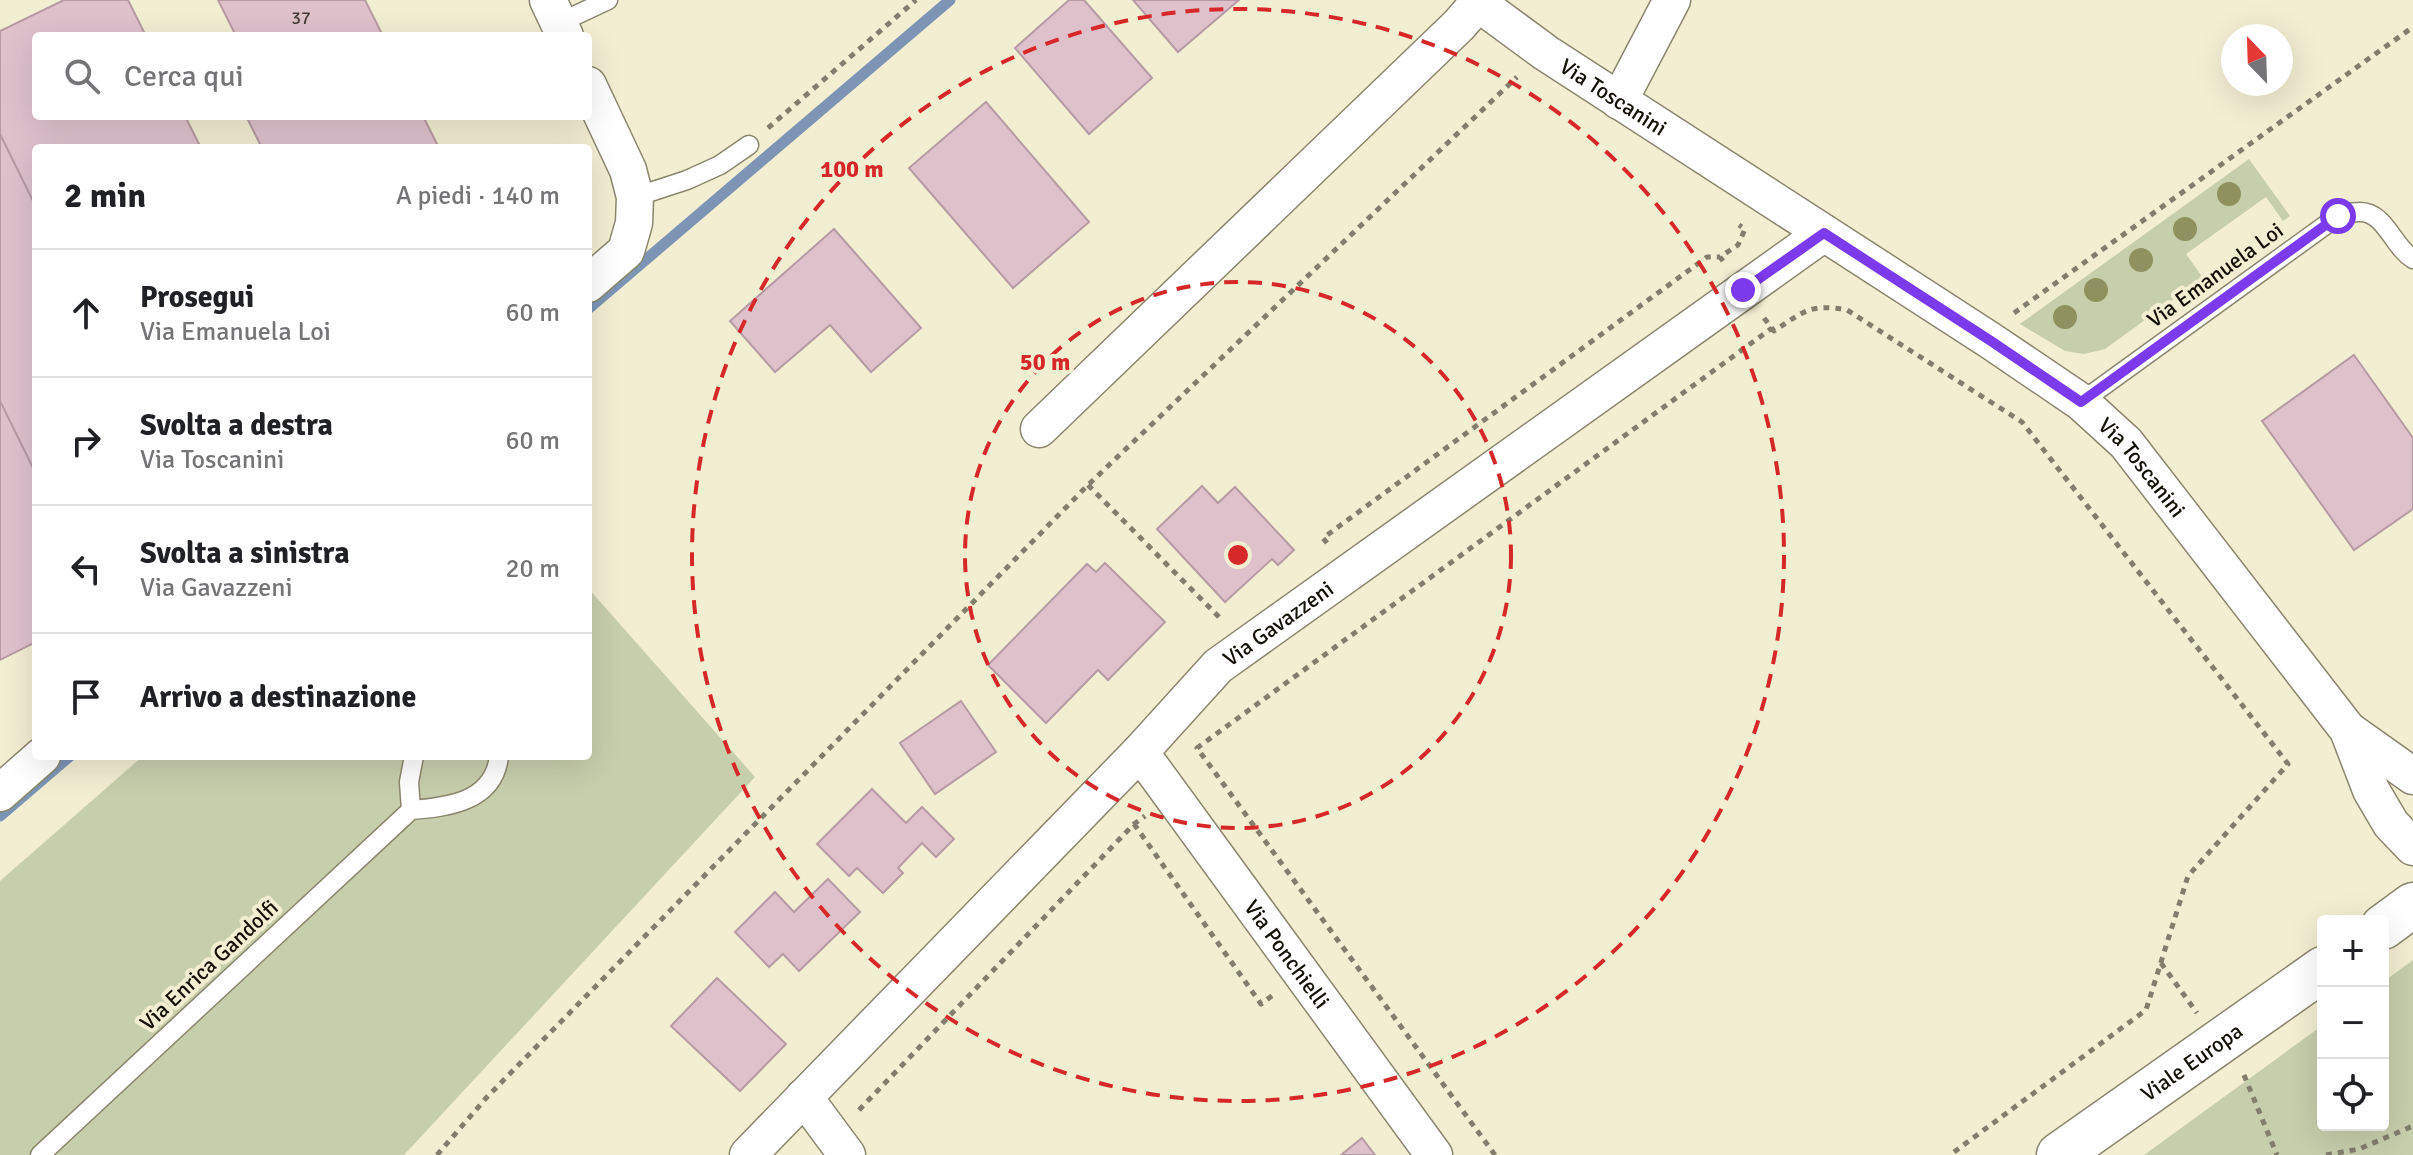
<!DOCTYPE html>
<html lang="it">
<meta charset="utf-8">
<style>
:root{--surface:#fff;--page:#f6f6f6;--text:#202124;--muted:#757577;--line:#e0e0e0}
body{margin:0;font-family:Signika,sans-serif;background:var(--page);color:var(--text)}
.controls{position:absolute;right:24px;bottom:24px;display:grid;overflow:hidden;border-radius:8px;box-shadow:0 8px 32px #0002}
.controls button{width:72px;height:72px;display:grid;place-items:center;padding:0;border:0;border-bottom:2px solid var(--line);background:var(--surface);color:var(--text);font:40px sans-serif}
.compass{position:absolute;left:2221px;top:24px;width:72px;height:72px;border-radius:50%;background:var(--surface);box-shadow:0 8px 32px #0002;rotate:337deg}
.stop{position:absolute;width:24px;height:24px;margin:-18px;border:6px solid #7c3aed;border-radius:50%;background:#fff}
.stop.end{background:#7c3aed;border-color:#fff;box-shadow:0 2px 8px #0008}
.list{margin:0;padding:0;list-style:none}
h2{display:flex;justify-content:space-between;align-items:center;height:104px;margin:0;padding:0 32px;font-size:34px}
h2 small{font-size:26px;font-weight:400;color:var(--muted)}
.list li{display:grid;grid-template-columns:52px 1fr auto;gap:24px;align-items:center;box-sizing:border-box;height:128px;padding:0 32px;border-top:2px solid var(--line)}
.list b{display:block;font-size:30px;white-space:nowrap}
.list p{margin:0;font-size:26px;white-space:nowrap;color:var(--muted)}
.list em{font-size:26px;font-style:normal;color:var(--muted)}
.icon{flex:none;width:44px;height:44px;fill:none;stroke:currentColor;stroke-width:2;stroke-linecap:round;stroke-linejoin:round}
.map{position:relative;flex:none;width:2413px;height:1155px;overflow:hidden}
.search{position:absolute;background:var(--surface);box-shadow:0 8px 32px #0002;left:32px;top:32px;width:560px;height:88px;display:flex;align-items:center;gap:20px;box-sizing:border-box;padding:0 28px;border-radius:8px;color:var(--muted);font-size:30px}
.panel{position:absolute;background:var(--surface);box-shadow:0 8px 32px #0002;left:32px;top:144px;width:560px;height:616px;border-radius:8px}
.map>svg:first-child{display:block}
</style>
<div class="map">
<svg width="2413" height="1155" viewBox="0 0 2413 1155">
<rect width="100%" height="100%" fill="#f2eed2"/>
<path fill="#c7ceac" d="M2249 159 2290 216 2283 221 2266 197 2186 254 2203 278 2105 349 2084 354 2065 351 2020 324Z
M588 588 755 777 404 1155H0V881L143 756H588Z
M2413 960V1155H2144L2323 1025V1125H2383V982Z"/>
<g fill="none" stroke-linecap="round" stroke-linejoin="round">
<path stroke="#7d94b4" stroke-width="11" d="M588 309 950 0
M0 816 70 756"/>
</g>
<path fill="#dfc1cc" stroke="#b69aa4" stroke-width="2" d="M64 0H128L146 36H36V116H185L201 148H36V207L0 134V31Z
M218 0H365L383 36H236Z
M1069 0H1084L1152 78 1089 134 1015 48Z
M1133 0H1239L1178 52Z
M986 102 1089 222 1013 288 909 168Z
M246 116H423L439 148H262Z
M0 134 36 207V474L0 401Z
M834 229 921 328 871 372 830 325 775 372 730 321Z
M2354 355 2413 438V509L2354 550 2262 421Z
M0 401 36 474V642L0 660Z
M1202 486 1218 503 1235 487 1294 550 1278 565 1272 559 1225 602 1157 529Z
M1105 563 1165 622 1108 680 1098 670 1046 723 988 665 1087 564 1096 572Z
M961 701 996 752 935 794 900 743Z
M872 789 906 823 922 807 954 839 936 857 922 843 898 868 903 873 883 893 857 868 849 876 817 844Z
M828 879 860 912 799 971 783 954 769 967 735 932 775 892 794 912Z
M717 978 786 1044 740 1091 671 1026Z
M1362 1138 1375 1155H1341Z"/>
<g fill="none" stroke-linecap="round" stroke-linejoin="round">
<g stroke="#8b876e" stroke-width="21">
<path id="service" d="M559 23 608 0
M635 197 687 180 720 165 749 145
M2081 402 2338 216C2345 214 2352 212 2359 212 2385 211 2393 247 2413 259
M411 810 409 782 414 756
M40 1155 411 810C448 807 494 802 499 756"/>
</g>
<g stroke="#8b876e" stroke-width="39">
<g id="minor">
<path d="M548 0 565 36"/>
<path id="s1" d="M1477 0 1478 3 1546 53 1991 341 2081 402 2126 443 2348 730 2371 790 2391 824 2413 847"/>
<path d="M588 85 628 170 635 197 634 223 626 251 588 284"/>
<path d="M1619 101 1672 0"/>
<path d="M1039 429 1459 25 1478 3"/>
<path d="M2348 730 2413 776"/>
<path id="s2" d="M1140 752 1434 1155"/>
<path d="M0 793 42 756"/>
<path d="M804 1097 847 1155"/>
<path id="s3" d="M748 1155 1140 752 1218 666 1824 233"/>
</g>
</g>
<g stroke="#8b876e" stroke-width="47">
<g id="tertiary">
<path d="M2383 927 2413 905"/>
<path id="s4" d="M2059 1155 2323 969"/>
</g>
</g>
<path stroke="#817e6c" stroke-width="5" stroke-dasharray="6 6" stroke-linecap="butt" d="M768 128 916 0
M1723 261 1720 257 1738 245 1745 229 1739 225
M2014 313 2413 27
M1764 318 1774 331C1803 312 1810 303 1847 310L2022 422 2288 764 2188 876 2146 1010 1950 1155
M1088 485 1223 621
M1327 543 1323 538 1707 257H1720
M1134 824 1261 1004 1273 995
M2161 963 2197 1013
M2244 1075 2277 1155
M859 1110 1134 824 1145 816
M437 1155 487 1097 1088 485 1517 77
M1495 1155 1197 748 1772 328
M2326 1155 2359 1149 2413 1126"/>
<use href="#service" stroke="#fff" stroke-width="18"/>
<use href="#minor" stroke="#fff" stroke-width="36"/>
<use href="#tertiary" stroke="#fff" stroke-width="44"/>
</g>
<g fill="#8f915f">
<circle cx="2229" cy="194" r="12"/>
<circle cx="2185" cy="229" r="12"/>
<circle cx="2141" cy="260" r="12"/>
<circle cx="2096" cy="290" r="12"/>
<circle cx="2065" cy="317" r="12"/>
</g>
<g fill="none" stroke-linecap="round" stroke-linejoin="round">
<path stroke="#7c3aed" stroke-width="10" d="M1743 290 1824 233 1991 341 2081 402 2338 216"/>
</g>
<g fill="none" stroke="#d62828" stroke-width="4" stroke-dasharray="14 10">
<circle cx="1238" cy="555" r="273"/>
<circle cx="1238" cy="555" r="546"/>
</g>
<g text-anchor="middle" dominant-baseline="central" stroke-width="8" stroke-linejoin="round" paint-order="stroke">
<g font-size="18" fill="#453c38">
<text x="301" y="18">37</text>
</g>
<g font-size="22" fill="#121007" stroke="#f2eed2">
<text stroke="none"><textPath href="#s1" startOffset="168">Via Toscanini</textPath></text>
<text transform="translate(2215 275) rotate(-36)">Via Emanuela Loi</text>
<text stroke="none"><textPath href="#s1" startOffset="816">Via Toscanini</textPath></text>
<text stroke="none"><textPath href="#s3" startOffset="752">Via Gavazzeni</textPath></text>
<text stroke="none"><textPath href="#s2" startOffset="250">Via Ponchielli</textPath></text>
<text transform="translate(209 965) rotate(-43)">Via Enrica Gandolfi</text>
<text stroke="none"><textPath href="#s4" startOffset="162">Viale Europa</textPath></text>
</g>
</g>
<circle cx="1238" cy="555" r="12" fill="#d62828" stroke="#f2eed2" stroke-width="4"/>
<g font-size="24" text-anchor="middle" font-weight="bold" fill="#d62828" stroke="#f2eed2" stroke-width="8" stroke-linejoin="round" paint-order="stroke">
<text x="852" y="177">100 m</text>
<text x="1045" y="370">50 m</text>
</g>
</svg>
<div class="controls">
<button>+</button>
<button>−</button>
<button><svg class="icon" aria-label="locate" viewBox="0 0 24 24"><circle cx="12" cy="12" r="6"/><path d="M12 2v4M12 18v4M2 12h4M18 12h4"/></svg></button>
</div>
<svg class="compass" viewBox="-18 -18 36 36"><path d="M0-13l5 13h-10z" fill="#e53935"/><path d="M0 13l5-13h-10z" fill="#757577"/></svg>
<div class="stop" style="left:2338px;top:216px"></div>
<div class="stop end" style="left:1743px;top:290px"></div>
<div class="search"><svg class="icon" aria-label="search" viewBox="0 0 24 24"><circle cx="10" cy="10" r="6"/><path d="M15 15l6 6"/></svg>Cerca qui</div>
<section class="panel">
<h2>2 min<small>A piedi · 140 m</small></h2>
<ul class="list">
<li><svg class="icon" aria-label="ahead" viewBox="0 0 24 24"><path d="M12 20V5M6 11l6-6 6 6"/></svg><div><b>Prosegui</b><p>Via Emanuela Loi</p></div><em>60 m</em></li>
<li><svg class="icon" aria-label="right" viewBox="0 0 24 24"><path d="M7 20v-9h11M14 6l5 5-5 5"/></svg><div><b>Svolta a destra</b><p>Via Toscanini</p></div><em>60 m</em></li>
<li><svg class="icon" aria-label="left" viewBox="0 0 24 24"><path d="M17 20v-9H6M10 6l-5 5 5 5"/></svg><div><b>Svolta a sinistra</b><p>Via Gavazzeni</p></div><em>20 m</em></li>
<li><svg class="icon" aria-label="arrive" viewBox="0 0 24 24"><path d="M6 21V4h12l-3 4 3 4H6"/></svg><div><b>Arrivo a destinazione</b></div></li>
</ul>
</section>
</div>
